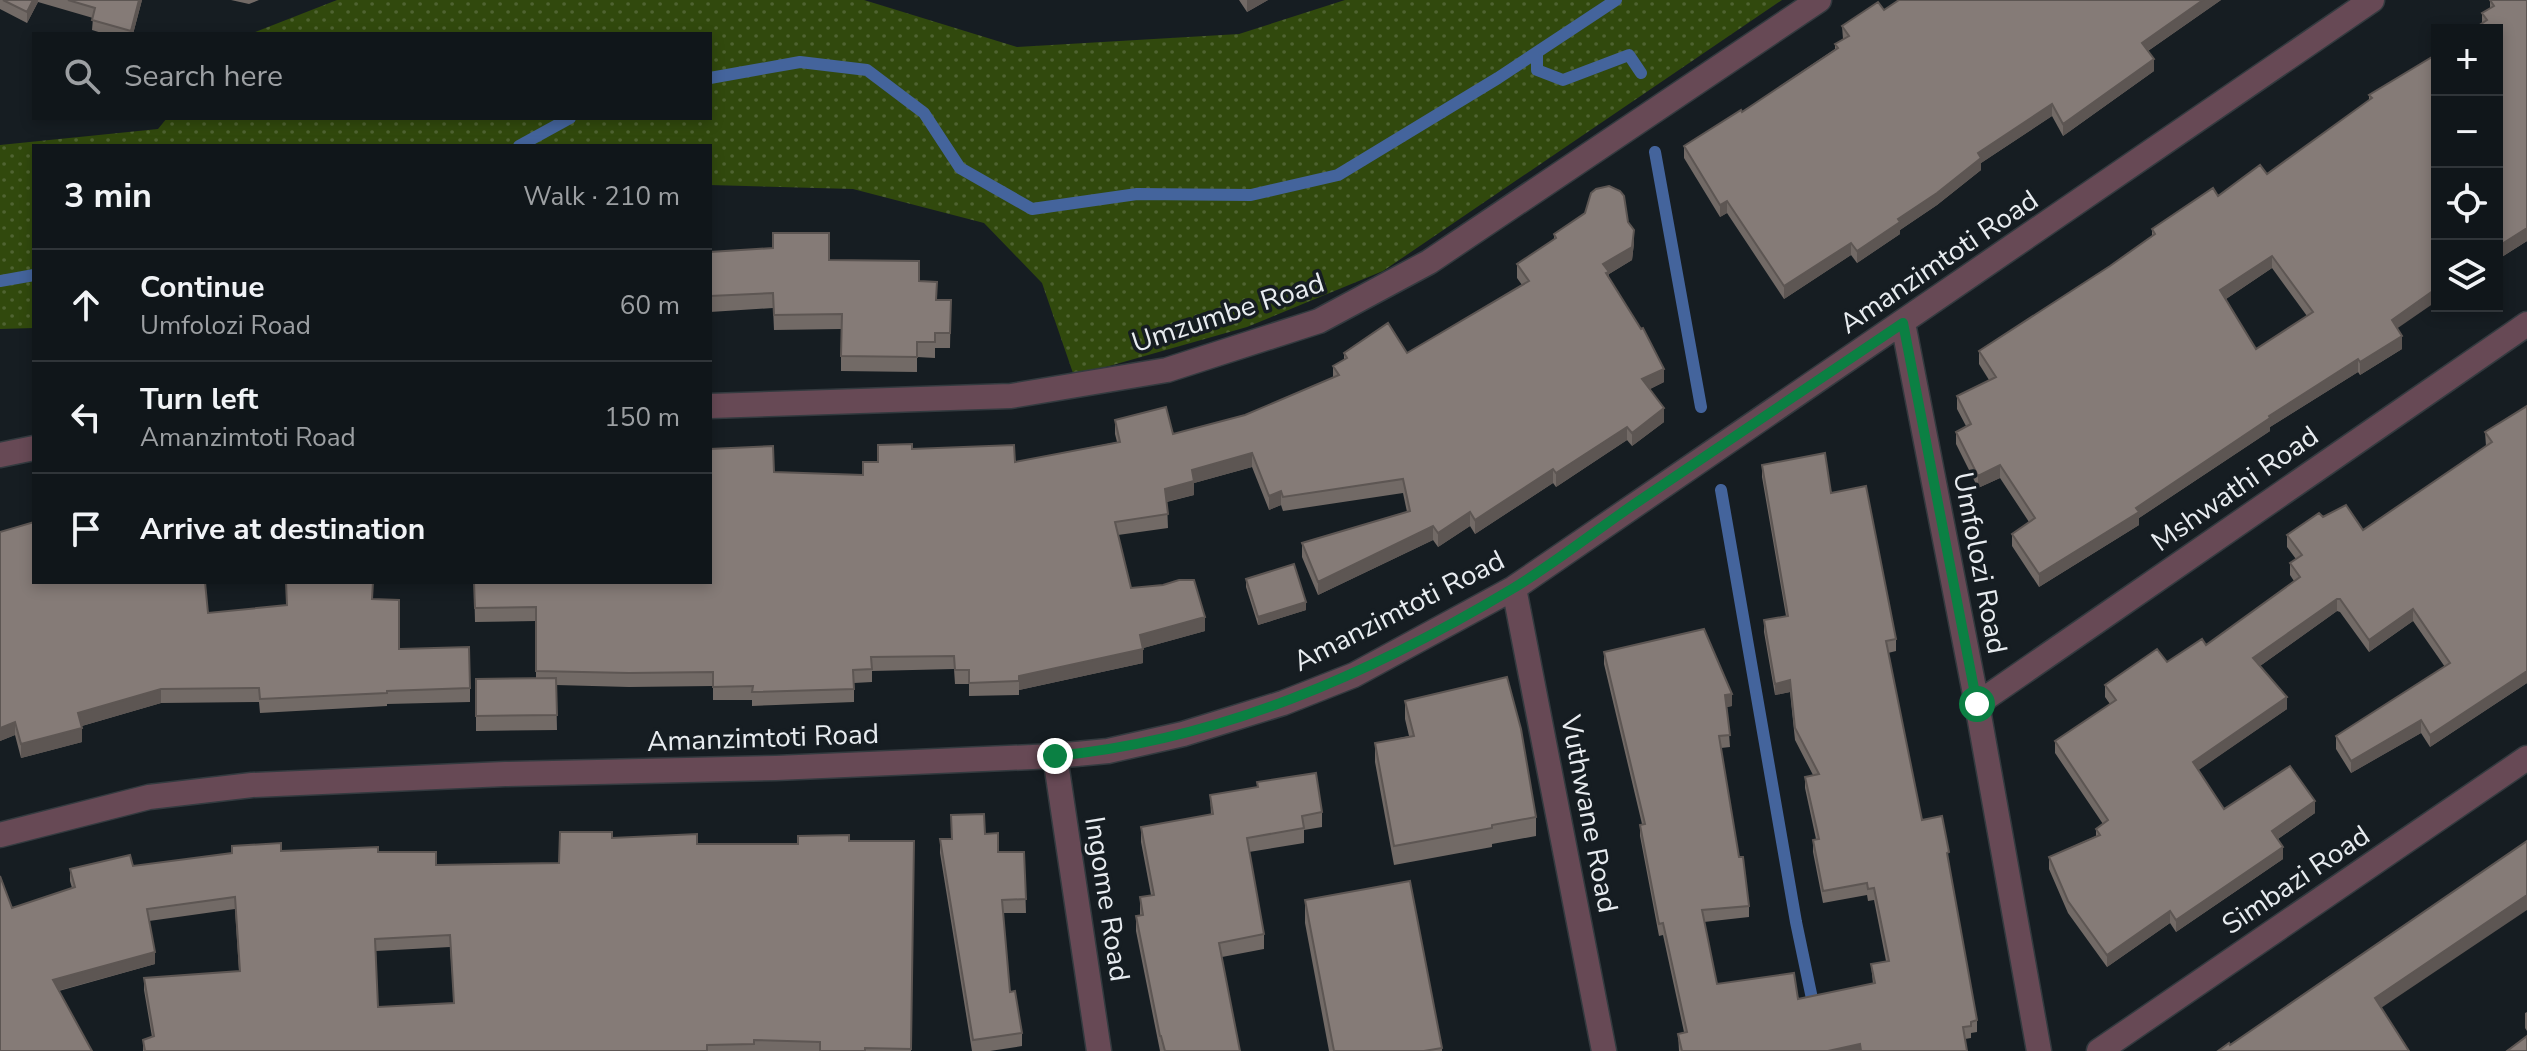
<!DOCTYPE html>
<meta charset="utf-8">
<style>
:root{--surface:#10161a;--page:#191f23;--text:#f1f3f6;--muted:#9c9fa2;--line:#303539}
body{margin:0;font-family:"Nunito Sans",sans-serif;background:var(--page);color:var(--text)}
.controls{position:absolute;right:24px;top:24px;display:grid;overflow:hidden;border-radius:0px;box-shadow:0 4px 12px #0003}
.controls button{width:72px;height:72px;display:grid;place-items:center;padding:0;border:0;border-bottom:2px solid var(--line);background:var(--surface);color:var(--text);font:40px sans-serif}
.stop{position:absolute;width:24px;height:24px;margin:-18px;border:6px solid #0b8043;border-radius:50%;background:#fff}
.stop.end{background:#0b8043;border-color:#fff;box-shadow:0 2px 8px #0008}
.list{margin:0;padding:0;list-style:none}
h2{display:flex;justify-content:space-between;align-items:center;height:104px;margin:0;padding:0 32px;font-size:34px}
h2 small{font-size:26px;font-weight:400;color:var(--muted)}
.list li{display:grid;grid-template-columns:52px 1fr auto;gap:24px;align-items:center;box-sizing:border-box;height:112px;padding:0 32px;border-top:2px solid var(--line)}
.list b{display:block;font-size:30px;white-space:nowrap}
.list p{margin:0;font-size:26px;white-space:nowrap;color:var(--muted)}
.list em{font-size:26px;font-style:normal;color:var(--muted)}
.icon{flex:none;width:44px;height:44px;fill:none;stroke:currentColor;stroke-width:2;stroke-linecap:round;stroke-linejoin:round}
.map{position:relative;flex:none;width:2527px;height:1051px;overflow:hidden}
.search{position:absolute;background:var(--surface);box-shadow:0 4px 12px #0003;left:32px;top:32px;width:680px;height:88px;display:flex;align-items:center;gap:20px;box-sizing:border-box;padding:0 28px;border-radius:0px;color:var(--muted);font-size:30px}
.panel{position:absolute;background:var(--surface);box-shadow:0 4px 12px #0003;left:32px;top:144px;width:680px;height:440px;border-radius:0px}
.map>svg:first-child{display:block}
</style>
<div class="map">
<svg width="2527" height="1051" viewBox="0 0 2527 1051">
<defs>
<pattern id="grass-dots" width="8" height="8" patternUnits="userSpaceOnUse" patternTransform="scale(2)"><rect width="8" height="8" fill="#31490d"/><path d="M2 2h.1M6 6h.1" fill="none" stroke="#4f6331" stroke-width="1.8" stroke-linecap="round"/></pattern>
</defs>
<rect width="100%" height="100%" fill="#161d22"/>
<path fill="url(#grass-dots)" d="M337 0H864L1017 47 1239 34 1345 0H1782L1383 271 1247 327 1074 376 1042 283 984 223 853 189 710 185V146H34V328L0 329V145L158 129 167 118H710V34H250Z"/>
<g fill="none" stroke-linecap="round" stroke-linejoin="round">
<path stroke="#44649c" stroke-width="12" d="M1537 52V70L1563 80 1629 55 1641 73
M710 78 800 62 867 70 924 113 960 168 1032 209 1137 194 1251 195 1338 175 1498 78 1616 0
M519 146 570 118
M1655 152 1701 407
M0 281 34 275
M1721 490 1796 922 1815 1013"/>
<g stroke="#333a3f" stroke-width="27">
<path id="street" d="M1903 323 1977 704 2039 1051
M710 406 1011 396 1167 370 1319 321 1429 262 1819 0
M0 455 34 448
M1514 588 1604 1051
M1977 704 2527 324
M1055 756 1099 1051
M0 835 149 797 252 785 505 774 776 768 1055 756 1108 751 1183 734 1283 703 1354 675 1514 588 2372 0
M2099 1051 2527 758"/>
</g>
<use href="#street" stroke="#674955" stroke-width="24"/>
</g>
<path fill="#726a66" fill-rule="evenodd" d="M0 0H142L133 34H105L92 30 93 18 38 2 27 23 0 9Z
M231 0H259L249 4Z
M1239 0H1268L1247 12Z
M2221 0 2148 51 2154 71 2063 136 2052 116 1981 163V170L1937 205 1900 230V234L1857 263 1851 255 1784 299 1727 213 1720 217 1684 158V146L1742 112 1835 49V44L1843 39 1842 26 1884 10Z
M2490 0H2527V241L2497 260 2482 23V13L2490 9Z
M2437 54 2397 329 2402 349 2360 375 2358 372 2270 427V431L2139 518V525L2039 587 2012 546V534L2029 522 2000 478 1978 488 1956 444V432L1966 426 1957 409V396L1989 380 1979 364V351L2110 266 2152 236V229L2218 196 2267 174 2369 100V95ZM2272 268 2307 316 2256 349 2226 299Z
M1628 222 1634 243 1632 260 1609 274V277L1664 382 1650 389 1664 422 1632 446 1627 440 1556 487 1553 483 1475 534 1470 526 1438 547 1433 540 1318 595 1302 557V543L1407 512 1403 493 1283 511 1281 505 1269 510 1252 467 1194 483V495L1167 502 1168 528 1118 535 1131 588 1205 631 1143 648V663L1019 690V695L969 696V684H955L954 669 872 671V682L854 683V702L776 705 752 706V700H713V686L629 687 556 685 557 730 476 731V679L536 678V621L475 622 474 582 774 472 863 475 878 462 912 449 1015 462 1117 442 1115 434V420L1173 434 1245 415 1333 378V366L1344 360V353H1407L1522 285 1517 278V264L1554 240V234Z
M710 252 829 260 919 281 937 300H951L950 348H935V358L917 357V372L841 371V329L774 330 773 308 710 312Z
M2527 406V683L2430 747 2421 733 2351 773 2336 749V736L2445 667 2413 621 2369 652 2340 612 2337 611 2260 666 2287 709 2198 770 2224 809 2315 813 2278 839 2283 859 2176 932 2170 923 2107 967 2068 913 2049 869V857L2096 836V829L2103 824 2055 753V741L2110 704 2105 697V685L2167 662 2206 645 2294 581 2290 575V563L2296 559 2287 547V535L2323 517 2363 530 2486 446 2485 432Z
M1762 465 1831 493 1896 639V651L1888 653 1922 820 1949 863 1977 1020V1032L1971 1033V1038L1965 1039 1967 1051H1679L1678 1034 1684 1032 1663 935 1659 936 1640 836V825L1642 824 1604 664V652L1732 706 1727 707 1730 747 1721 748 1739 857 1749 906V917L1704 922 1717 984 1798 999 1873 984 1871 964 1886 961 1874 900 1868 901 1867 895 1823 903 1813 852V840L1816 839 1805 788V777L1813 775 1795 740 1790 692 1775 695 1764 632V620L1786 616 1762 477Z
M0 532 208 613 373 599 399 649 470 688V702L387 704V706L260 713 259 702 161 703 82 726V742L21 758 15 735 0 741Z
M1246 579 1306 610 1258 625 1246 587Z
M1405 701 1536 817V836L1492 844V847L1394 865 1375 762V743L1409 736 1405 719Z
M1257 782 1322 812V827L1304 830V843L1249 852 1264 934V949L1222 957 1240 1051H1160L1136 931V916L1140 915V897L1151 895 1141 842V827L1211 815 1210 795 1257 787Z
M985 834 998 852H1024L1026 913H1003L1010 992 1022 1033V1046L990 1051H972L940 853V839H951Z
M612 838 697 844H798L849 841H914L911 1051H143V1040L152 1037 144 990V978L239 971 235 909 149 921 155 964 59 991 12 908 72 888 70 881V869L133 866 281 851 378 852 436 865 559 863ZM450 947 454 1003 378 1007 376 951Z
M1305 900 1442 1048V1051H1329L1305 923Z
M2527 1012V1031L2525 1028V1013Z"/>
<path fill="#5d5653" d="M33 0H38V2L27 23V12Z
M139 0H142L133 34H131Z
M1247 0H1268L1247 12Z
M2203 0H2221L2142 55V43Z
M2154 59V71L2063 136V124Z
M2052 104V116L1981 163V170L1937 205 1900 230V234L1857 263V251L1978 153Z
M1727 201V213L1720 217V205Z
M2527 228V241L2497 260V247Z
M1634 230V243L1632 260 1609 274V285L1603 264Z
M1851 243V255L1784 299V286Z
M2272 256V268L2220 303V290Z
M2437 288V301L2392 332V320Z
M2402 336V349L2360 375V362Z
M2358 359V372L2270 427V431L2139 518V525L2039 587V574L2269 416Z
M1664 369V382L1642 393V379Z
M1664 408V422L1632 446V433Z
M1627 427V440L1556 487V473Z
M1252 453V467L1194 483V495L1165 502V489L1192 470Z
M2000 465V478L1978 488V476Z
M1553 469V483L1475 534V520Z
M1281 491V505L1269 510V496Z
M1470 512V526L1438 547V533Z
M1433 526V540L1318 595V582Z
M2337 599V611L2253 671V658Z
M1306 602V610L1258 625V617Z
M2413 609V621L2369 652V640Z
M1205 617V631L1140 649V635Z
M1143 649V663L1019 690V676Z
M2527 671V683L2430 747V735Z
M1790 680V692L1775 695V684Z
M161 689V703L78 727V713Z
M1732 694V706L1725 707V695Z
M2287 697V709L2193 774V762Z
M2421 720V733L2351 773V761Z
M15 722V735L0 741V728Z
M82 728V742L21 758V744Z
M2315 801V813L2272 843V831Z
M2283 847V859L2176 932V920Z
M2527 895V910L2375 1012V998Z
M2170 911V923L2107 967V955Z
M155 952V964L53 992V980Z
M1860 1044V1051H1828Z"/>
<path fill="#857b77" stroke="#5d5653" stroke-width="2" fill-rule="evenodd" d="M3 0H33L27 12Z
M68 0H139L131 31 92 20 95 8Z
M1899 0H2203L2142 43 2154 59 2063 124 2052 104 1978 153 1981 158 1937 193 1898 219 1900 222 1857 251 1851 243 1784 286 1727 201 1720 205 1684 146 1741 110 1742 112 1838 48 1835 44 1849 36 1842 26 1878 2 1884 10Z
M2490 0H2527V228L2497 247V30H2472L2487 20 2482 13 2494 6Z
M2437 54V288L2392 320 2402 336 2360 362 2358 359 2269 416 2270 418 2136 508 2139 512 2039 574 2012 534 2035 518 2000 465 1978 476 1956 432 1971 424 1957 396 1996 377 1979 351 2110 266 2155 234 2152 229 2213 188 2218 196 2260 165 2267 174 2372 98 2369 95ZM2272 256 2313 312 2256 349 2220 290Z
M1609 186 1620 191 1624 196 1628 222 1634 230 1632 247 1603 264 1609 272 1606 273 1641 329 1643 328 1664 369 1642 379 1664 408 1632 433 1627 427 1556 473 1553 469 1475 520 1470 512 1438 533 1433 526 1318 582 1302 543 1410 511 1403 479 1283 497 1281 491 1269 496 1252 453 1192 470 1194 481 1165 489 1168 514 1115 522 1131 588 1163 585 1179 580H1194L1205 617 1140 635 1143 649 1019 676V681L969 683V670H955L954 656 871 657 872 669 853 670 854 689 752 692 753 686 713 687V672L629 673 536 671V607L475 608 474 582H710V449L773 446 774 472 863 475V462H878V445L912 444V449L1014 445 1015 462 1120 442 1115 420 1166 407 1173 434 1245 415 1339 375 1333 366 1347 358 1344 353 1388 323 1407 353 1529 281 1517 264 1556 238 1554 234 1585 213 1591 193 1596 189Z
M773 233H829V260L919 261V281L937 282 936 300H951L950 333H935V342H917V357L841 356 842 314 774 315 773 293 710 296V252L773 248Z
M2527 406V671L2430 735 2421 720 2351 761 2336 736 2450 663 2413 609 2369 640 2340 599H2337L2253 658 2287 697 2193 762 2224 809 2290 766 2315 801 2272 831 2283 847 2176 920 2170 911 2107 955 2068 901 2049 857 2100 835 2096 829 2108 820 2055 741 2116 700 2105 685 2157 649 2167 662 2202 639 2206 645 2300 577 2290 563 2302 555 2287 535 2319 513 2323 517 2346 505 2363 530 2492 442 2485 432Z
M1825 453 1831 493 1866 486 1896 639 1886 641 1922 820 1942 816 1949 852 1947 853 1977 1020 1971 1022V1026L1963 1027 1967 1051H1861L1860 1044 1828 1051H1682L1678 1034 1687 1032 1663 923 1659 924 1640 825 1645 824 1604 652 1704 629 1732 694 1725 695 1730 735 1719 736 1739 857H1743L1749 906 1702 910 1717 984 1794 973 1798 999 1875 983 1871 964 1889 961 1874 888 1868 889 1867 883 1823 891 1813 840 1819 839 1805 777 1819 774 1795 728 1790 680 1775 684 1764 620 1788 616 1762 465Z
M34 522V582H205L208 613 287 605 286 582H373L372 599 399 600V649L469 647 470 688 387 691V693L260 699 259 688 161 689 78 713 82 728 21 744 15 722 0 728V532Z
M1294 564 1306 602 1258 617 1246 579Z
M1507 677 1521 729 1536 817 1492 825V828L1394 846 1375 743 1414 736 1405 701Z
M556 678 557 715 476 716V679Z
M1316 773 1322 812 1302 816 1304 828 1247 838 1264 934 1219 943 1240 1051H1165L1161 1036H1160L1136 916 1143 915 1140 897 1154 895 1141 827 1213 814 1210 795 1258 787 1257 782Z
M984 814 985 834 998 833V852H1024L1026 899 1002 900 1010 992 1015 991 1022 1033 973 1040 940 839H952L951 815Z
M560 832H612V838L697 834V844H798V836L849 835V841H914L911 1049 865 1048V1051H820V1042L754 1040V1044L707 1045V1051H145L143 1040 154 1036 144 978 240 971 235 897 147 909 155 952 53 980 92 1051H0V876L12 908 75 887 70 869 130 855 133 866 232 853V846L281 843V851L378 847V852H436V865L559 863ZM450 935 454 1003 378 1007 375 939Z
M2527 841V895L2375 998 2409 1051H2218L2229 1043 2230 1045Z
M1410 881 1442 1048 1424 1051H1334L1305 900Z
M2527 1036V1051H2507Z"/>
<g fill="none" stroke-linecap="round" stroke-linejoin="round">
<path stroke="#0b8043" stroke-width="10" d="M1055 756C1221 740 1370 674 1512 589 1555 563 1595 531 1636 503 1725 443 1814 383 1903 323L1977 704"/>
</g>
<g text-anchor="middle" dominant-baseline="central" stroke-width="7" stroke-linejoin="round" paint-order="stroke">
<g font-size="28" fill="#e8ecf0" stroke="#161d22">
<text transform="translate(1939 262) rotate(-34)">Amanzimtoti Road</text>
<text transform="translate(1228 313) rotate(-18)">Umzumbe Road</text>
<text transform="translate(2235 489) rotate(-35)">Mshwathi Road</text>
<text transform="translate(1980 563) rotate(79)">Umfolozi Road</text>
<text transform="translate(1399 611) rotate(-27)">Amanzimtoti Road</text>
<text transform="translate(763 738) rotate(-2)">Amanzimtoti Road</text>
<text transform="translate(1589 814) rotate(79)">Vuthwane Road</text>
<text transform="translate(2296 880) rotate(-34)">Simbazi Road</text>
<text transform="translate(1107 899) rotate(81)">Ingome Road</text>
</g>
</g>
</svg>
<div class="controls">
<button>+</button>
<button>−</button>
<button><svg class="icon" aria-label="locate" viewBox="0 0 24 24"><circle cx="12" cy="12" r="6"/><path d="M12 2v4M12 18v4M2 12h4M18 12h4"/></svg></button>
<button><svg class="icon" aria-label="layers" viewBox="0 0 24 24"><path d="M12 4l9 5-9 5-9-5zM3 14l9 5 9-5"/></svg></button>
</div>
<div class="stop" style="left:1977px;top:704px"></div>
<div class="stop end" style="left:1055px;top:756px"></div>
<div class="search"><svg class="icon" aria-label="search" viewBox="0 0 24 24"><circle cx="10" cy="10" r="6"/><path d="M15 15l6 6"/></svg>Search here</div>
<section class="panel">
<h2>3 min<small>Walk · 210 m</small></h2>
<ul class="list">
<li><svg class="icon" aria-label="ahead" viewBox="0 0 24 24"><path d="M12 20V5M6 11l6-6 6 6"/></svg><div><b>Continue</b><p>Umfolozi Road</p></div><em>60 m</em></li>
<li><svg class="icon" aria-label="left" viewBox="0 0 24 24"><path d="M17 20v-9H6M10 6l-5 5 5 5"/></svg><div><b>Turn left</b><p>Amanzimtoti Road</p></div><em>150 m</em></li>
<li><svg class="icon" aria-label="arrive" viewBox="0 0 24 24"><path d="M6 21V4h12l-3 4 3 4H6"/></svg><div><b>Arrive at destination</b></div></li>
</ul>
</section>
</div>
